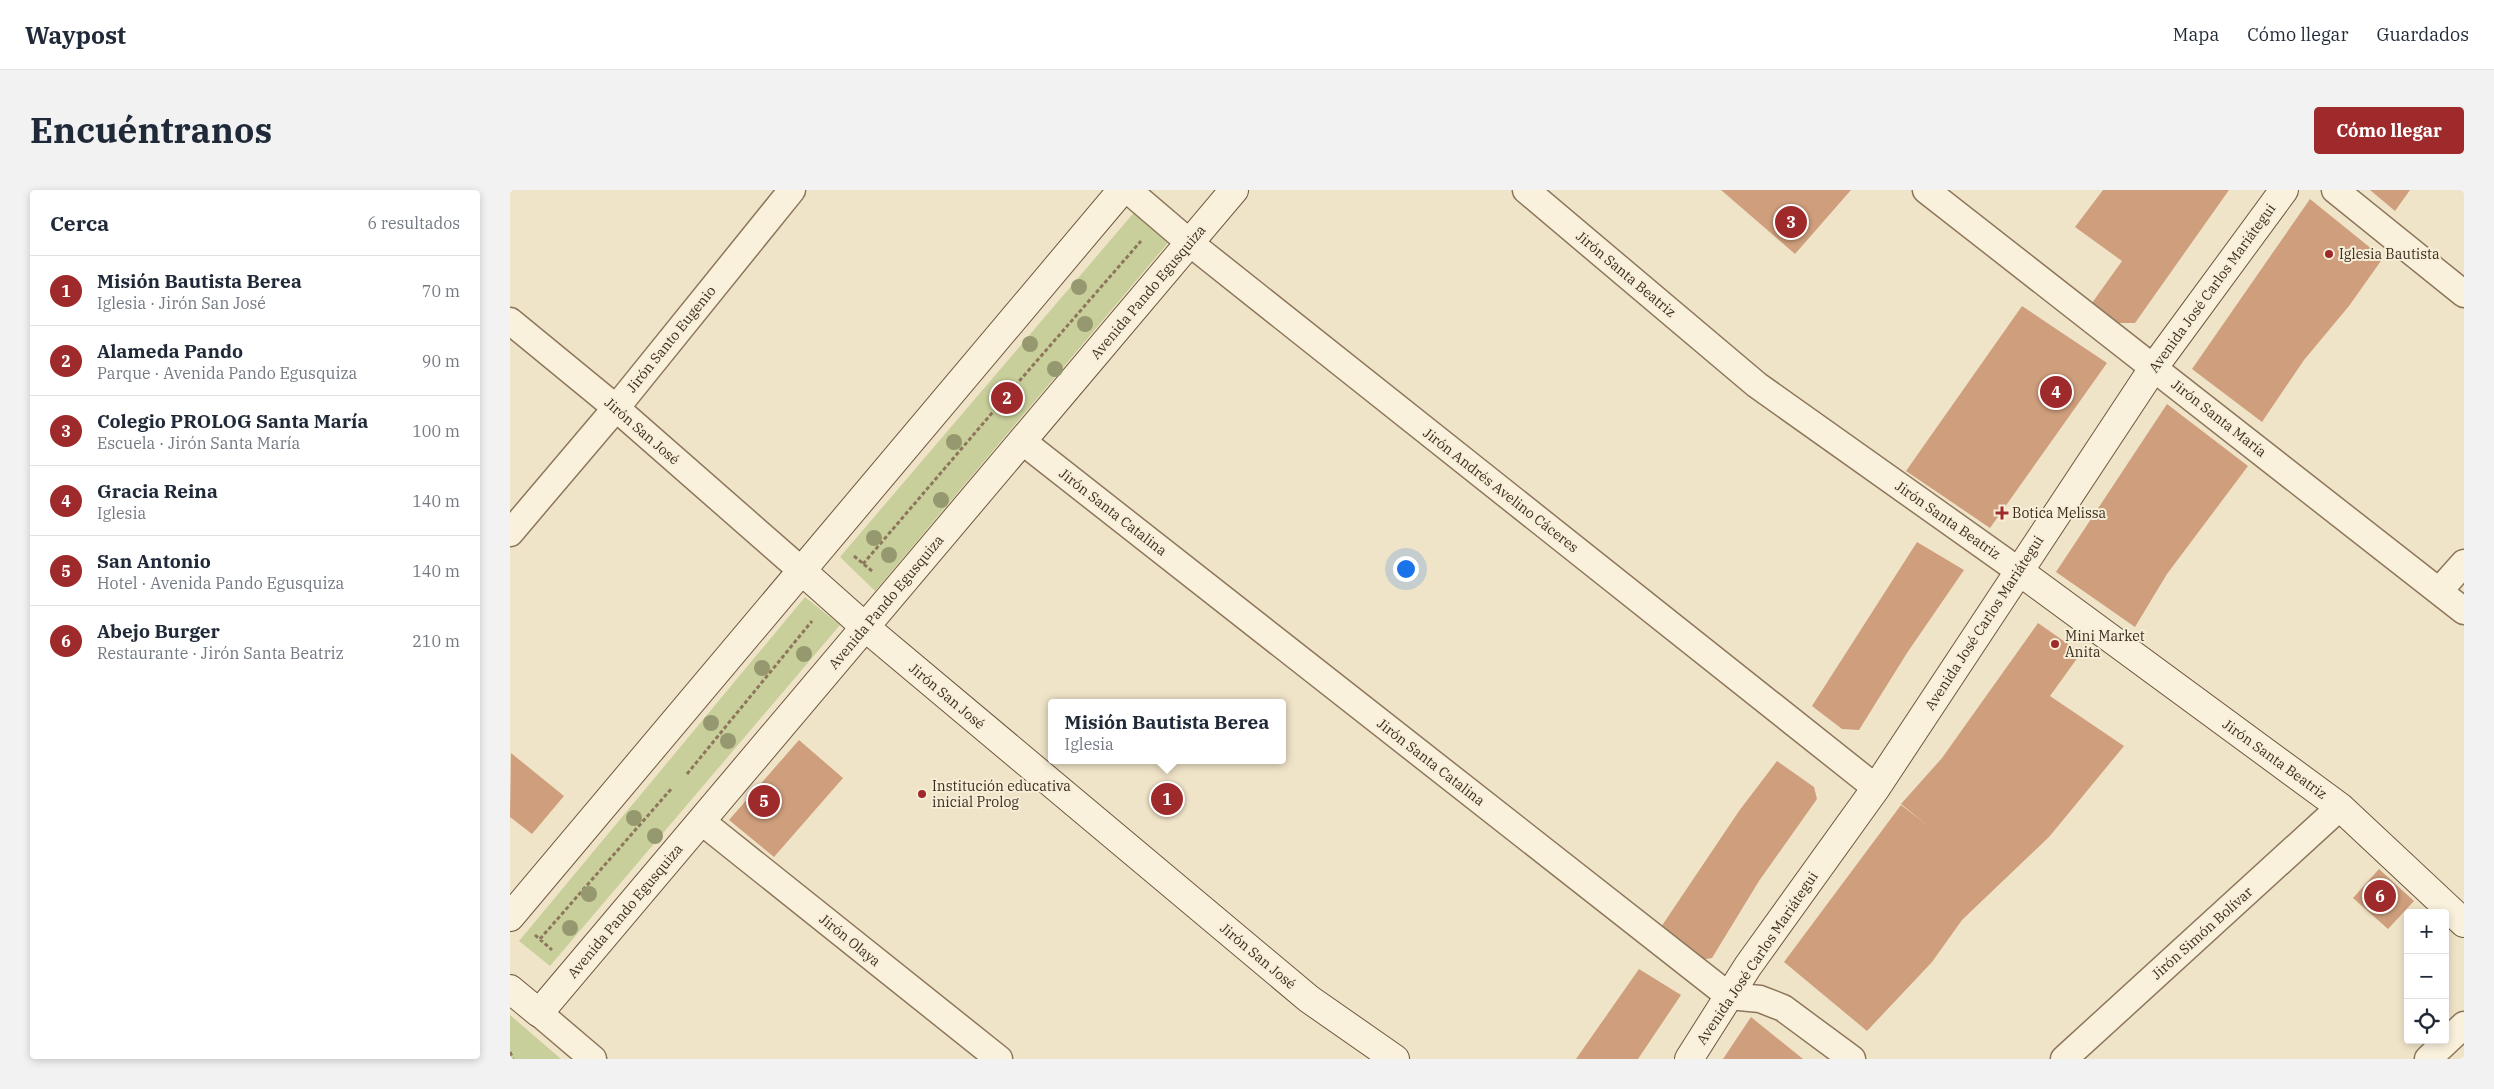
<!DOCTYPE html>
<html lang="es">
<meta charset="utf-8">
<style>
:root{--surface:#fff;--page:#f2f2f3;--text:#1f2937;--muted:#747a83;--line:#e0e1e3;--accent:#9e2a2b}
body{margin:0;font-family:"IBM Plex Serif",serif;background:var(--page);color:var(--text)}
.controls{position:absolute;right:15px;bottom:15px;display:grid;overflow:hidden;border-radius:5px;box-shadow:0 2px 8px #0003}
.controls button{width:45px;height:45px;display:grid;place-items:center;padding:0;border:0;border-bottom:1px solid var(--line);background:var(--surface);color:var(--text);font:25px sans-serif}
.you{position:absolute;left:895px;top:378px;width:18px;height:18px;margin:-12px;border:4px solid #fff;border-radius:50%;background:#1a73e8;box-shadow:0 0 0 8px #1a73e833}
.badge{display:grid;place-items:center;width:32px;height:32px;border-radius:50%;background:var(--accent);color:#fff;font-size:16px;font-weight:700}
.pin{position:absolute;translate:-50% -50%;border:2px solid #fff;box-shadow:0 1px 5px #0006}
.popup{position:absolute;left:538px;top:509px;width:238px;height:65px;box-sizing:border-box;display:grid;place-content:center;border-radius:5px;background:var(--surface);filter:drop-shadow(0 1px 4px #0005);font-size:16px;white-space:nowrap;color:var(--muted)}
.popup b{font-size:19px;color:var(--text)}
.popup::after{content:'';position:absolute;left:50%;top:100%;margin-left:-10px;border:10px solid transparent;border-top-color:var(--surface)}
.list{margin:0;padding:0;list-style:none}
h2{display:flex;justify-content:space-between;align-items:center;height:65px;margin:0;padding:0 20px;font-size:21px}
h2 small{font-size:16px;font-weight:400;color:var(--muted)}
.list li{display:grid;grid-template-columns:32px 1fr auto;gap:15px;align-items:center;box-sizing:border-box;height:70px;padding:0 20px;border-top:1px solid var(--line)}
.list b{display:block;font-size:19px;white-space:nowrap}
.list p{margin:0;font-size:16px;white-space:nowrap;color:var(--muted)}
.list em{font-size:16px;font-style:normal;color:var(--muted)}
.icon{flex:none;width:28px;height:28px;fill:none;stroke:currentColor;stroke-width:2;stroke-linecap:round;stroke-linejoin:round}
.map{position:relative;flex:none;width:1954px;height:869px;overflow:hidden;border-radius:5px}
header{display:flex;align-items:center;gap:30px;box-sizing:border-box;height:70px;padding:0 25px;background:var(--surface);border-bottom:1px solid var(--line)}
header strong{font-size:24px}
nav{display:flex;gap:28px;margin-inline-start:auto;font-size:18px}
.intro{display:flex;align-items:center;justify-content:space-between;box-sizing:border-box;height:120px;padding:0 30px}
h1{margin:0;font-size:35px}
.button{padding:12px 22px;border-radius:5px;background:var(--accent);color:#fff;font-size:18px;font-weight:700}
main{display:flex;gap:30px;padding:0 30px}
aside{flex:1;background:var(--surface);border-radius:5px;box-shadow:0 2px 8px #0003}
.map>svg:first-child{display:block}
</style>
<header>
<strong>Waypost</strong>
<nav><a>Mapa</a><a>Cómo llegar</a><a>Guardados</a></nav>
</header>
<div class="intro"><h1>Encuéntranos</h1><a class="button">Cómo llegar</a></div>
<main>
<aside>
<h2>Cerca<small>6 resultados</small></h2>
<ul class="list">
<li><span class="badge">1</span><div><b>Misión Bautista Berea</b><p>Iglesia · Jirón San José</p></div><em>70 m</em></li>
<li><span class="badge">2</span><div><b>Alameda Pando</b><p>Parque · Avenida Pando Egusquiza</p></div><em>90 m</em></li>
<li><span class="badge">3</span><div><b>Colegio PROLOG Santa María</b><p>Escuela · Jirón Santa María</p></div><em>100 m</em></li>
<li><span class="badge">4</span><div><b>Gracia Reina</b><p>Iglesia</p></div><em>140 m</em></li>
<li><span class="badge">5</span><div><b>San Antonio</b><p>Hotel · Avenida Pando Egusquiza</p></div><em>140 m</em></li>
<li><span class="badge">6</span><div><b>Abejo Burger</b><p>Restaurante · Jirón Santa Beatriz</p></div><em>210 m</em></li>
</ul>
</aside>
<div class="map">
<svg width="1954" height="869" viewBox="0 0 1954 869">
<rect width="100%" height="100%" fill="#f0e4c8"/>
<path fill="#c9cf9b" d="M627 19 662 48 365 401 330 367Z
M295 407 330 435 40 776 9 751Z
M0 825 51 869H0Z"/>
<path fill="#cf9f7d" d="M1211 0H1341L1285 64Z
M1593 0H1719L1625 133H1608L1582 113 1612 71 1565 37Z
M1860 0H1900L1885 21Z
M1800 9 1873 68 1839 116 1794 170 1752 232 1682 179Z
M1512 116 1597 173 1480 338 1396 281Z
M1657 214 1738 276 1657 384 1625 437 1546 382Z
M1407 352 1454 380 1397 463 1349 540 1332 539 1302 516Z
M1528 433 1571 463 1540 506 1614 556 1539 647 1452 730 1422 772 1357 841 1274 772 1391 615 1416 634 1391 614 1432 568Z
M289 550 333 588 264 667 219 630Z
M1 563 54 606 22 644 0 627Z
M1267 571 1304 597 1307 609 1249 691 1202 768 1185 771 1147 743 1229 621Z
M1869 679 1904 711 1878 739 1843 708Z
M1129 779 1171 805 1128 869H1066Z
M1241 827 1293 869H1213Z"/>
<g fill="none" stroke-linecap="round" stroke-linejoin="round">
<g stroke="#8d765c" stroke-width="29">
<path id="street" d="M618 0 680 53 1366 598
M1016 0 1247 195 1509 381
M1416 0 1954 421
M1825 0 1954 104
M0 131 106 218 292 381
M512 251 1219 806 1250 809 1273 818 1342 869
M0 343 106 218 282 0
M1929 401 1954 373
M191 631 489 869
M29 823 83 869
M1554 869 1830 617
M1918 869 1954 835"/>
</g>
<g stroke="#6f573f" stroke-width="30">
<path id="secondary" d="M292 381 355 437 799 809 885 869
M1509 381 1830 617 1954 733
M0 727 612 0
M0 799 29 823 724 0
M1179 869 1238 776 1366 598 1644 177 1774 0"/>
</g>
<path stroke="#8d765c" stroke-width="3" stroke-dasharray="4 2.5" stroke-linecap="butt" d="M505 196 631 51
M344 366 362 381
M353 374 488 216
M177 584 302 431
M25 745 42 760
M30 749 162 598
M0 862 3 869"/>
<use href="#street" stroke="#faf1dc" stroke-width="26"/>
<use href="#secondary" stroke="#faf1dc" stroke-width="28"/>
</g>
<g fill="#96986f">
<circle cx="569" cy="97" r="8"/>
<circle cx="575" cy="134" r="8"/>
<circle cx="520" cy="154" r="8"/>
<circle cx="545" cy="179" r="8"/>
<circle cx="444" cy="252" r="8"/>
<circle cx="431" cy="310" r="8"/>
<circle cx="364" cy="348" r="8"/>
<circle cx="379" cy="365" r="8"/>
<circle cx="294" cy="464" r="8"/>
<circle cx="252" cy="478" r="8"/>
<circle cx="201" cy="533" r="8"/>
<circle cx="218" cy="551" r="8"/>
<circle cx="124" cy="628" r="8"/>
<circle cx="145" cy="646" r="8"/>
<circle cx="79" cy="704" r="8"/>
<circle cx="60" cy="738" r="8"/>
</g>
<g fill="#9e2a2b" stroke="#f7eed8" stroke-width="2">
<circle cx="1819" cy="64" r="5"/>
<path d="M1489.5 315.5h5v5h5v5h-5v5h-5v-5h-5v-5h5z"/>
<circle cx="1545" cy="454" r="5"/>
<circle cx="412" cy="604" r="5"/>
</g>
<g text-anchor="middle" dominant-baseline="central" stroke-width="4" stroke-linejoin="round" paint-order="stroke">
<g font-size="14" fill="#3d2e20" stroke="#f7eed8" text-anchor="start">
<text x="1829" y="64">Iglesia Bautista</text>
<text x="1502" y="323">Botica Melissa</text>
<text x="1555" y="446">Mini Market<tspan x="1555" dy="16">Anita</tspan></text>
<text x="422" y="596">Institución educativa<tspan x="422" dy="16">inicial Prolog</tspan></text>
</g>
<g font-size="14" fill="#3d2e20" stroke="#f7eed8">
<text transform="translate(1116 84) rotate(40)">Jirón Santa Beatriz</text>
<text transform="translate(1702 98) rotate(-54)">Avenida José Carlos Mariátegui</text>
<text transform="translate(638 102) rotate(-50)">Avenida Pando Egusquiza</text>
<text transform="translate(161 149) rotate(-51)">Jirón Santo Eugenio</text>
<text transform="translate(1709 228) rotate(38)">Jirón Santa María</text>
<text transform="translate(132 241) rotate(41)">Jirón San José</text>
<text transform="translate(991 300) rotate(38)">Jirón Andrés Avelino Cáceres</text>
<text transform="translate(603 322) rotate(38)">Jirón Santa Catalina</text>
<text transform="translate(1438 330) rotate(35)">Jirón Santa Beatriz</text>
<text transform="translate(376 412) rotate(-50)">Avenida Pando Egusquiza</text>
<text transform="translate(1474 433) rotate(-57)">Avenida José Carlos Mariátegui</text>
<text transform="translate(437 506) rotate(40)">Jirón San José</text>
<text transform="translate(1765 569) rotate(36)">Jirón Santa Beatriz</text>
<text transform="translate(921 572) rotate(38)">Jirón Santa Catalina</text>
<text transform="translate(115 721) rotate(-50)">Avenida Pando Egusquiza</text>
<text transform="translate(1692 743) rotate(-42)">Jirón Simón Bolívar</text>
<text transform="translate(340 750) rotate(39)">Jirón Olaya</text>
<text transform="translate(748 766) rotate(40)">Jirón San José</text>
<text transform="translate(1247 768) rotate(-56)">Avenida José Carlos Mariátegui</text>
</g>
</g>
</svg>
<div class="controls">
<button>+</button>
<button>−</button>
<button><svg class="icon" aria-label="locate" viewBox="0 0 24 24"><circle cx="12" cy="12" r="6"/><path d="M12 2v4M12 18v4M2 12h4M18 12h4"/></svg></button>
</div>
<div class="you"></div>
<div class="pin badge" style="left:657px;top:609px">1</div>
<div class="popup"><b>Misión Bautista Berea</b>Iglesia</div>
<div class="pin badge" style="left:497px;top:208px">2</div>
<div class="pin badge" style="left:1281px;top:32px">3</div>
<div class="pin badge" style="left:1546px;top:202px">4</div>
<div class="pin badge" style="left:254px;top:611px">5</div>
<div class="pin badge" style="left:1870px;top:706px">6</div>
</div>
</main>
